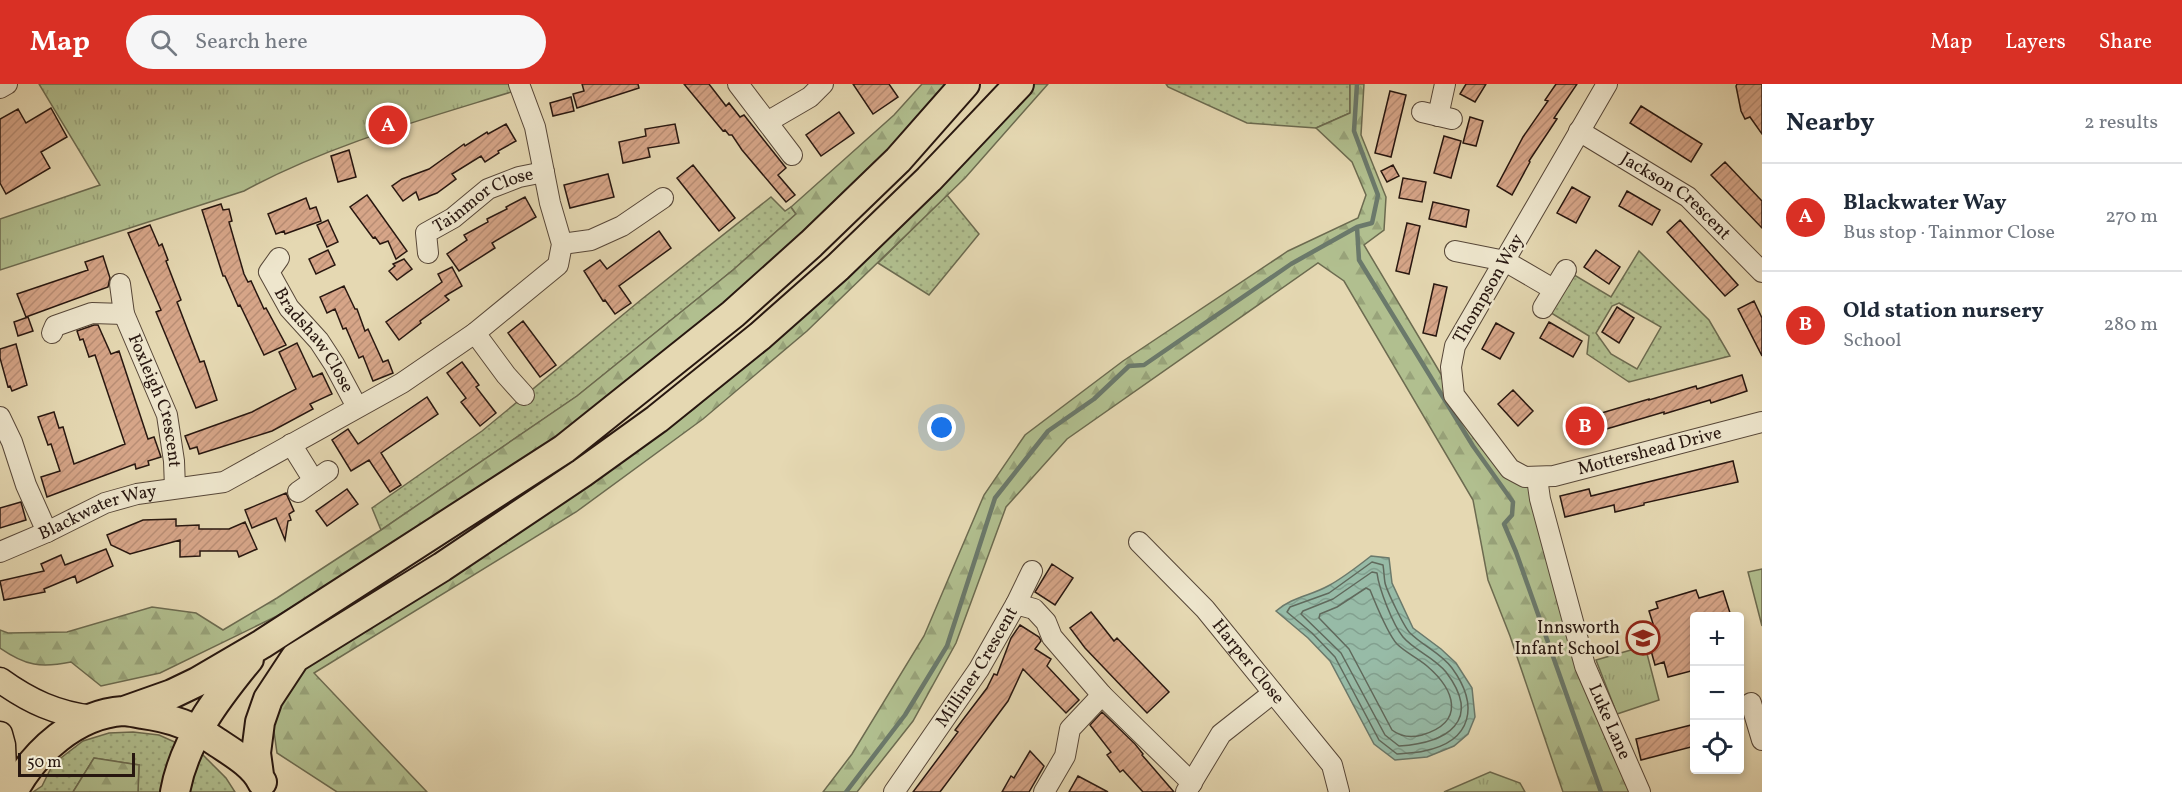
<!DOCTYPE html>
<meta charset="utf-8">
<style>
:root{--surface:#fff;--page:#f6f6f7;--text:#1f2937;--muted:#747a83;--line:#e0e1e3;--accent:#d93025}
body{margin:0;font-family:Vollkorn,serif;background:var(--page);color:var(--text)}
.controls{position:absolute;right:18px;bottom:18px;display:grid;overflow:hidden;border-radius:6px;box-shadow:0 3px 9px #0003}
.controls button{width:54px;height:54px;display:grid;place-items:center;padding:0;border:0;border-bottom:2px solid var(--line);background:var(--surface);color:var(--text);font:30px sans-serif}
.scale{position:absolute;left:18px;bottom:15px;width:117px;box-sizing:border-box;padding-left:6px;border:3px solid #281710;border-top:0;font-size:16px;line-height:21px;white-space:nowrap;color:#281710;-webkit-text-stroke:4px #eee6cd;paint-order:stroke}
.you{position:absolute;left:942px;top:344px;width:21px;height:21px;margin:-15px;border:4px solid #fff;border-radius:50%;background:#1a73e8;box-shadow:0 0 0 9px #1a73e833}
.badge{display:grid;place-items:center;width:39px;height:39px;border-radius:50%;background:var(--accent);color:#fff;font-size:20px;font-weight:700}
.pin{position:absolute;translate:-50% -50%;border:3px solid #fff;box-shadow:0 2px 6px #0006}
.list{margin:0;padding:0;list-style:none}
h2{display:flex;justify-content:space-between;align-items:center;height:78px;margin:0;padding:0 24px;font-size:26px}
h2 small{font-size:20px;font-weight:400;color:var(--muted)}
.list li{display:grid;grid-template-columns:39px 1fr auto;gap:18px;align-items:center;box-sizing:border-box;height:108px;padding:0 24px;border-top:2px solid var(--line)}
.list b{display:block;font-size:22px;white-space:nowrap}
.list p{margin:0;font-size:20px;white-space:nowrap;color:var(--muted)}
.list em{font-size:20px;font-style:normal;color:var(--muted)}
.icon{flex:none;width:33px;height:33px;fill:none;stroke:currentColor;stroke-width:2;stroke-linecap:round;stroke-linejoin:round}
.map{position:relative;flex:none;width:1762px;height:708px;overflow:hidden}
header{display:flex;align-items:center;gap:36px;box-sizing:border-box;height:84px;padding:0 30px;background:var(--accent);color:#fff}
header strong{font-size:28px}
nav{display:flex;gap:33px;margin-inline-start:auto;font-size:21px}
.search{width:420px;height:54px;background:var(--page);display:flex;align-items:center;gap:15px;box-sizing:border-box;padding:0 21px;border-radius:33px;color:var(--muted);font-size:22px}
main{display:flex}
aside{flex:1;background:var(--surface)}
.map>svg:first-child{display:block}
</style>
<header>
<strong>Map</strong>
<div class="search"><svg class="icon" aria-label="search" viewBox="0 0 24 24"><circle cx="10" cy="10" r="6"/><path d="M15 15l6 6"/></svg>Search here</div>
<nav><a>Map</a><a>Layers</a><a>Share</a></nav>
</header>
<main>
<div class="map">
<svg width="1762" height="708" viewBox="0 0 1762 708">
<defs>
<pattern id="grass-dots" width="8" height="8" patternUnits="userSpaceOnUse" patternTransform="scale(1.5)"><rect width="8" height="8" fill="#b1bf8f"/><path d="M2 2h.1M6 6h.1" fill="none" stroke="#98a37a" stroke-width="1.8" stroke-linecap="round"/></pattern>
<pattern id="forest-firs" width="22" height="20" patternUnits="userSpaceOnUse" patternTransform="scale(1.5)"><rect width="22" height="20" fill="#b1bf8f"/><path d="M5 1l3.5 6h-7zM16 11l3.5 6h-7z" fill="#98a37a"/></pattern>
<pattern id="park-tufts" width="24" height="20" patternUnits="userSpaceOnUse" patternTransform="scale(1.5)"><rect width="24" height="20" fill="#b1bf8f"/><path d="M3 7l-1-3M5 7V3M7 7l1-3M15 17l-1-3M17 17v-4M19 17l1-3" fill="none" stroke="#98a37a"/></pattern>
<pattern id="water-waves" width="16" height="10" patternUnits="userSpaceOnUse" patternTransform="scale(1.5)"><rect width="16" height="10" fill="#97bba7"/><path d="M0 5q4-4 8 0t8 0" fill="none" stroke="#82a08f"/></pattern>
<pattern id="building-hatch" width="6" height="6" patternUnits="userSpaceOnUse" patternTransform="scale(1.5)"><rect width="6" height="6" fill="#d6a588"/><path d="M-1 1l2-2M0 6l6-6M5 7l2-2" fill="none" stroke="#b88d74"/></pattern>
</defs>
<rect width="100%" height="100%" fill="#e5d8b2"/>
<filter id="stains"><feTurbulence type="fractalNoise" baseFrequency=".00333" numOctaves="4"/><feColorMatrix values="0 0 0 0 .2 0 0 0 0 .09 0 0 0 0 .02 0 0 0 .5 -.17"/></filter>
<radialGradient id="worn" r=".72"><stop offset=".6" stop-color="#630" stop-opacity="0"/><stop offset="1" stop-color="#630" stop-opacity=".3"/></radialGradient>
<path fill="url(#grass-dots)" stroke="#6c6b50" stroke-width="1.5" fill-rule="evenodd" d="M1166 0H1350V29L1316 44 1247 39 1168 3Z
M947 111 979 150 929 211 878 179Z
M771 113 785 127 791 123 796 130 733 186 577 312 381 446 372 424 482 347 642 215Z
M1639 167 1709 236 1730 272 1629 298 1587 270 1589 252 1543 224 1566 186 1611 213ZM1619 219 1661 243 1637 285 1611 270 1596 249 1612 222Z
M133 648 159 651 179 660 165 708H138L139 681 94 674 73 708H33L42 702 53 680 83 657 109 649Z
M200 668 226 694 235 708H186Z"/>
<path fill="url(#forest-firs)" stroke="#6c6b50" stroke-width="1.5" d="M922 0H952L801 157 548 361 390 464 277 532 160 589 101 602 71 578C41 584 26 582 0 564V546L8 549 67 548 152 523 196 529 223 546 277 514 381 446 577 312 733 186 796 130 791 123 894 31Z
M1032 0H1048L965 94 807 247 703 335 576 428 314 589 427 708H337L277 669 272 633 304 580 571 413 694 325 834 203Z
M1350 0H1364L1361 51 1386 113 1384 146 1364 161 1454 312 1510 385 1537 394 1564 504 1640 708H1563L1510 552 1488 496 1473 416 1344 197 1318 179 1067 355 1006 423 956 559 913 637 857 708H823L852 670 924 552 984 411 1025 351 1123 277 1288 167 1358 134 1366 111 1352 78 1316 44 1350 29Z
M94 674 139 681 138 708H73Z"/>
<path fill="url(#park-tufts)" stroke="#6c6b50" stroke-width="1.5" d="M39 0H519L521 5C428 34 330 60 244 107L0 186V135L100 101Z
M1645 562 1659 616 1617 630 1596 576Z
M1490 688 1520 699 1525 708H1444Z"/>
<path fill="#b1bf8f" stroke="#6c6b50" stroke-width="1.5" d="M1762 485V542L1748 488Z"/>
<path fill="url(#water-waves)" stroke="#6b796b" stroke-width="1.5" d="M1371 472 1389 474 1392 499 1413 544 1441 565 1456 579 1472 604 1475 633 1468 650 1454 662 1427 673 1395 676 1374 660 1330 577 1308 554 1276 527C1292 513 1310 512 1328 502 1343 494 1357 483 1371 472Z"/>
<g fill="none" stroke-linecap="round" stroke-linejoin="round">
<path stroke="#60695c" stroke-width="1.5" d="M1372 478 1383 481C1384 487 1384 493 1385 499 1387 507 1404 543 1410 549 1423 562 1441 569 1452 584 1479 621 1473 657 1424 667 1416 669 1406 669 1397 670L1379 656 1335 573 1312 549 1287 528 1290 523 1329 509Z
M1372 488 1377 489C1379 505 1393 541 1403 553 1415 567 1434 573 1446 588 1483 637 1447 659 1399 662L1385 651 1341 569 1301 530 1303 527 1333 515Z
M1366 504 1370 506C1376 520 1387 549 1397 560 1406 569 1418 574 1427 582 1455 606 1466 638 1422 651 1411 654 1401 653 1392 646L1349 565 1319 534 1320 530 1337 523Z"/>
<path stroke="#6b796b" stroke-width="4.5" d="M1357 143 1359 176 1473 362 1513 418 1512 431 1504 440 1516 468 1601 708
M846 708 905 631 947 562 995 414 1048 347 1094 315 1129 282 1144 281 1291 180 1357 143 1372 139 1378 111 1354 47 1357 0"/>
</g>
<path fill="url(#building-hatch)" stroke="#281710" stroke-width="1.5" d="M582 0H638L639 4 577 24 573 10 584 7Z
M684 0H709L726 22 729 19 740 33 744 31 786 84 778 91 795 111 786 118 742 66 732 51H729L725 46 723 47Z
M853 0H889L898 13 873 30Z
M1466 0H1486L1475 18 1460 10Z
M1556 0H1577L1554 34 1557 35 1529 77 1530 78 1512 111 1497 102 1523 53 1548 17 1545 16Z
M1737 0H1762V50L1750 33 1745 35 1741 27 1736 2Z
M1390 7 1406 11 1391 73 1375 69Z
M571 13 574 27 553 32 550 19Z
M1641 22 1702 60 1691 78 1630 39Z
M51 24 67 53 41 68 50 84 6 110 0 99V35L18 25 26 39Z
M839 28 854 49 821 72 806 51Z
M1470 33 1483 37 1476 62 1463 59Z
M506 40 516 57 498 67 499 69 485 78 481 72 452 90 456 95 437 109 419 116 416 108 403 117 392 102 402 95 429 85 464 60 465 62 487 48 488 50Z
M675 40 679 59 648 64 650 73 623 79 619 58 646 52 645 45Z
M1444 52 1461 57 1451 94 1434 89Z
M349 66 356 93 338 98 331 72Z
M1725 78 1762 117V144L1711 91Z
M693 81 735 134 719 147 677 94Z
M1393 81 1399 92 1387 98 1381 87Z
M608 90 614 113 570 124 564 101Z
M1403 94 1426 98 1422 118 1399 114Z
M1572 103 1590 113 1576 139 1557 129Z
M1627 107 1660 126 1652 141 1619 122Z
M367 111 407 167 396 175 388 157 380 160 375 153 373 154 350 123Z
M525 113 536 133 492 159 495 164 459 187 447 170 467 156 464 151 488 138 487 135 507 125 506 123Z
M306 114 310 125 316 123 321 137 285 150 284 147 276 150 268 130Z
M1433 118 1469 126 1466 143 1429 135Z
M221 120 223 126 229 125 232 137 229 138 244 190 248 198 251 197 264 225 266 224 286 261 264 271 240 221 238 222 225 192H223L202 126Z
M328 136 338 158 327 163 317 141Z
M1680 136 1738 201 1725 212 1667 148Z
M1407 139 1420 142 1409 190 1396 187Z
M150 141 159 162 162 160 168 176 166 177 181 216 177 218 200 278 204 277 217 316 196 324 156 228 161 226 128 149Z
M659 147 671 164 619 202 631 219 615 230 605 216 603 217 584 187 600 176 607 185Z
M328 166 335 181 316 190 309 175Z
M1596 166 1620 183 1609 200 1584 183Z
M103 172 110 194 108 203 26 233 17 210 88 186 85 178Z
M404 175 412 185 397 196 389 187 395 182 393 180Z
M452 183 462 202 445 212 449 216 420 237 421 239 399 256 386 238 442 198 438 190Z
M1434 200 1447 203 1436 252 1423 249Z
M344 202 355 225H357L365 247 368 245 383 278 388 276 393 289 373 297 363 272 359 274 346 244 343 245 335 225 327 229 320 213Z
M1754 217 1762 234V272L1738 225Z
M1617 223 1634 234 1619 259 1602 248Z
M28 233 33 247 18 252 14 238Z
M523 237 556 281 540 293 508 249Z
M1549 238 1582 257 1573 273 1540 254Z
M1496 239 1514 249 1500 275 1482 265Z
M94 241H98L111 270 119 267 148 355 154 353 161 373 148 377 149 381 136 385 135 380 47 413 41 393 60 387 51 360 48 361 38 333 54 328 59 344 63 343 74 380 125 360 95 271 89 273 83 255 80 256 77 247Z
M297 259 313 293 322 289 332 310 310 320 313 325 272 347 199 370 197 363 190 365 185 352 252 328 296 305 279 268Z
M16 260 27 301 12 307 10 302 8 303 0 274V265Z
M462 278 479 301 476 303 496 329 480 342 461 318 466 314 447 289Z
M1742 291 1747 307 1711 319 1710 316 1664 330V328L1569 356 1564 340 1649 315V316L1696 302 1697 305Z
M1513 306 1533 327 1518 342 1498 320Z
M427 313 438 330 381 369 401 401 390 408 369 376 351 387 332 356 348 345 358 360Z
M1733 377 1738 398 1644 419V421L1615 428 1614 421 1565 433 1560 412 1589 405 1591 412Z
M347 405 358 420 327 442 316 427Z
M286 409 294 427 289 430 291 436 288 437 285 456 276 434 252 444 245 426Z
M21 418 26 436 0 444V424Z
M176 435V442L199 441V445H229L245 438 257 465 239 473 237 467H200V472L180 473V456L130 470 111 461 107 451 143 436Z
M106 465 113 482 77 499 75 492 44 505 45 508 4 516 0 497 44 487 41 480 61 471 65 481Z
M1052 480 1073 494 1055 521 1035 508Z
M1696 506 1699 514 1723 507 1731 532H1695V586L1668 593 1664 578 1655 581 1645 545 1654 543 1649 527 1658 524 1656 518Z
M1091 528 1114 557 1117 554 1169 608 1147 629 1085 564 1070 544Z
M1020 541 1039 553 1041 557 1035 565 1051 575 1047 582 1079 616 1066 629 1023 585 1008 617 940 708H913L958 648 955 646 987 604 994 590 997 591 1011 554Z
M1102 628 1135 660 1143 670 1142 671 1174 708H1143L1123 686 1120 688 1107 671 1111 668 1090 641Z
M1695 640V662L1641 676 1636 655Z
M1030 667 1044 682 1029 708H1002L1011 692 1014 694Z
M1078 692 1108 708H1069Z"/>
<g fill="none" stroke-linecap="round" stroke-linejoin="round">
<g stroke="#574738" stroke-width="22">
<g id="minor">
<path d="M738 0 792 71"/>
<path id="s1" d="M1607 0 1455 262 1451 283 1454 311 1510 385 1525 393 1554 392 1762 338"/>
<path d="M0 4 7 0"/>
<path d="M1422 28 1452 35"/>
<path d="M1438 32 1445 0"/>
<path d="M767 38 810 13 823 0"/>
<path id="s2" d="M1579 47 1688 113 1762 188"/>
<path d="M562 160 591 156 622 142 663 114"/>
<path d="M1455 167 1505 177 1553 205"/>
<path id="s3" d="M428 169 426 149 453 134 488 105 519 93 544 88"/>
<path id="s4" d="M279 174 269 188 289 224 319 257 334 280 357 323"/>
<path id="s5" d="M120 200 124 230 167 331 174 377 175 404"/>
<path d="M1543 224 1566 186"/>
<path d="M52 249 55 242 92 229 124 230"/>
<path d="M475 249 506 291 524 311"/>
<path d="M0 333 12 358 26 401 47 448"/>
<path d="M291 360 314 397"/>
<path id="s6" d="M1537 394 1540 415 1585 582 1640 708"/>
<path d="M298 408 328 387"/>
<path id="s7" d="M1139 458 1205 525 1332 681 1339 708"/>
<path id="s8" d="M0 468 47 448 105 419 137 410 224 398 402 299 475 249 558 181 562 160 550 119 535 43 519 0"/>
<path d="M1016 520 1032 487"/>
<path d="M1751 619 1762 656"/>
<path id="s9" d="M894 708 979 585 1016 520 1034 525 1046 538 1052 553 1102 611 1192 699"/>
<path d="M1044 708 1065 672 1070 645 1102 611"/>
<path d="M1186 708 1221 650 1273 609"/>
</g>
</g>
<g stroke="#281710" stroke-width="27">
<path id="major" d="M0 596C29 617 57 630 93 634
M0 650 3 661 5 708"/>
</g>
<g stroke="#281710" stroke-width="32">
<path id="highway" d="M124 627 172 610 197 598 262 560 564 365 733 230 811 160 898 76 965 0
M259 691 256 669 260 638 268 615 295 574 442 483 582 389 657 335 760 252 838 183 929 95 1019 0
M13 708C34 668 76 630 123 627 129 627 136 629 142 630 171 634 194 642 218 659 233 669 254 681 262 698
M175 708C184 657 217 614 249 575"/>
</g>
<use href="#minor" stroke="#eee6cd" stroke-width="20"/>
<use href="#major" stroke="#e5d8b2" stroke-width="24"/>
<use href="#highway" stroke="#e5d8b2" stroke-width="28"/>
</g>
<defs>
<g id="school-ring" transform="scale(1.725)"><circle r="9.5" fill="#eee6cd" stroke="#8f2418" stroke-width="1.5"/><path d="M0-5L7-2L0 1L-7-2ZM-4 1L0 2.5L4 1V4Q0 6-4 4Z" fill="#8f2418"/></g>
</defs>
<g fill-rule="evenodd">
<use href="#school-ring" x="1643" y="554"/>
</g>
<g text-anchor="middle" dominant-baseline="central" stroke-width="5" stroke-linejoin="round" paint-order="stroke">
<g font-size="18" fill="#281710" stroke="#eee6cd">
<text stroke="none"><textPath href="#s2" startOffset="117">Jackson Crescent</textPath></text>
<text stroke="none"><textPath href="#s3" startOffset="87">Tainmor Close</textPath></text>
<text transform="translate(1489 205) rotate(-60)">Thompson Way</text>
<text stroke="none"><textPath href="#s4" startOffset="99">Bradshaw Close</textPath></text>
<text stroke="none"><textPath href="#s5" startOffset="123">Foxleigh Crescent</textPath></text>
<text stroke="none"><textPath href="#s1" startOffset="590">Mottershead Drive</textPath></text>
<text stroke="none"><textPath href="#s8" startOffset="106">Blackwater Way</textPath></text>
<text stroke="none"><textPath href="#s7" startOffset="162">Harper Close</textPath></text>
<text stroke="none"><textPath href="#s9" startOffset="150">Milliner Crescent</textPath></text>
<text stroke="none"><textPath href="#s6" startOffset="255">Luke Lane</textPath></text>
</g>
<g font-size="18" fill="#281710" stroke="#eee6cd" text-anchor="end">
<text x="1620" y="544">Innsworth<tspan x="1620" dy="21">Infant School</tspan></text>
</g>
</g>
<rect width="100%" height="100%" filter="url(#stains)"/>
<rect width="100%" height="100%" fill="url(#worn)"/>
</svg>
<div class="controls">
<button>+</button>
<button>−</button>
<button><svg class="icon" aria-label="locate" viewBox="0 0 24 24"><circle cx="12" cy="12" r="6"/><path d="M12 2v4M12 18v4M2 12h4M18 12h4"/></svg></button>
</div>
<div class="scale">50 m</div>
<div class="you"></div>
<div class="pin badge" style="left:388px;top:41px">A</div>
<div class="pin badge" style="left:1585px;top:342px">B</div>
</div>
<aside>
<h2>Nearby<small>2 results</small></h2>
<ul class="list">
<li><span class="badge">A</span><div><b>Blackwater Way</b><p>Bus stop · Tainmor Close</p></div><em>270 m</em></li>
<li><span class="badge">B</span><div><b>Old station nursery</b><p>School</p></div><em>280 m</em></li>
</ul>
</aside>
</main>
